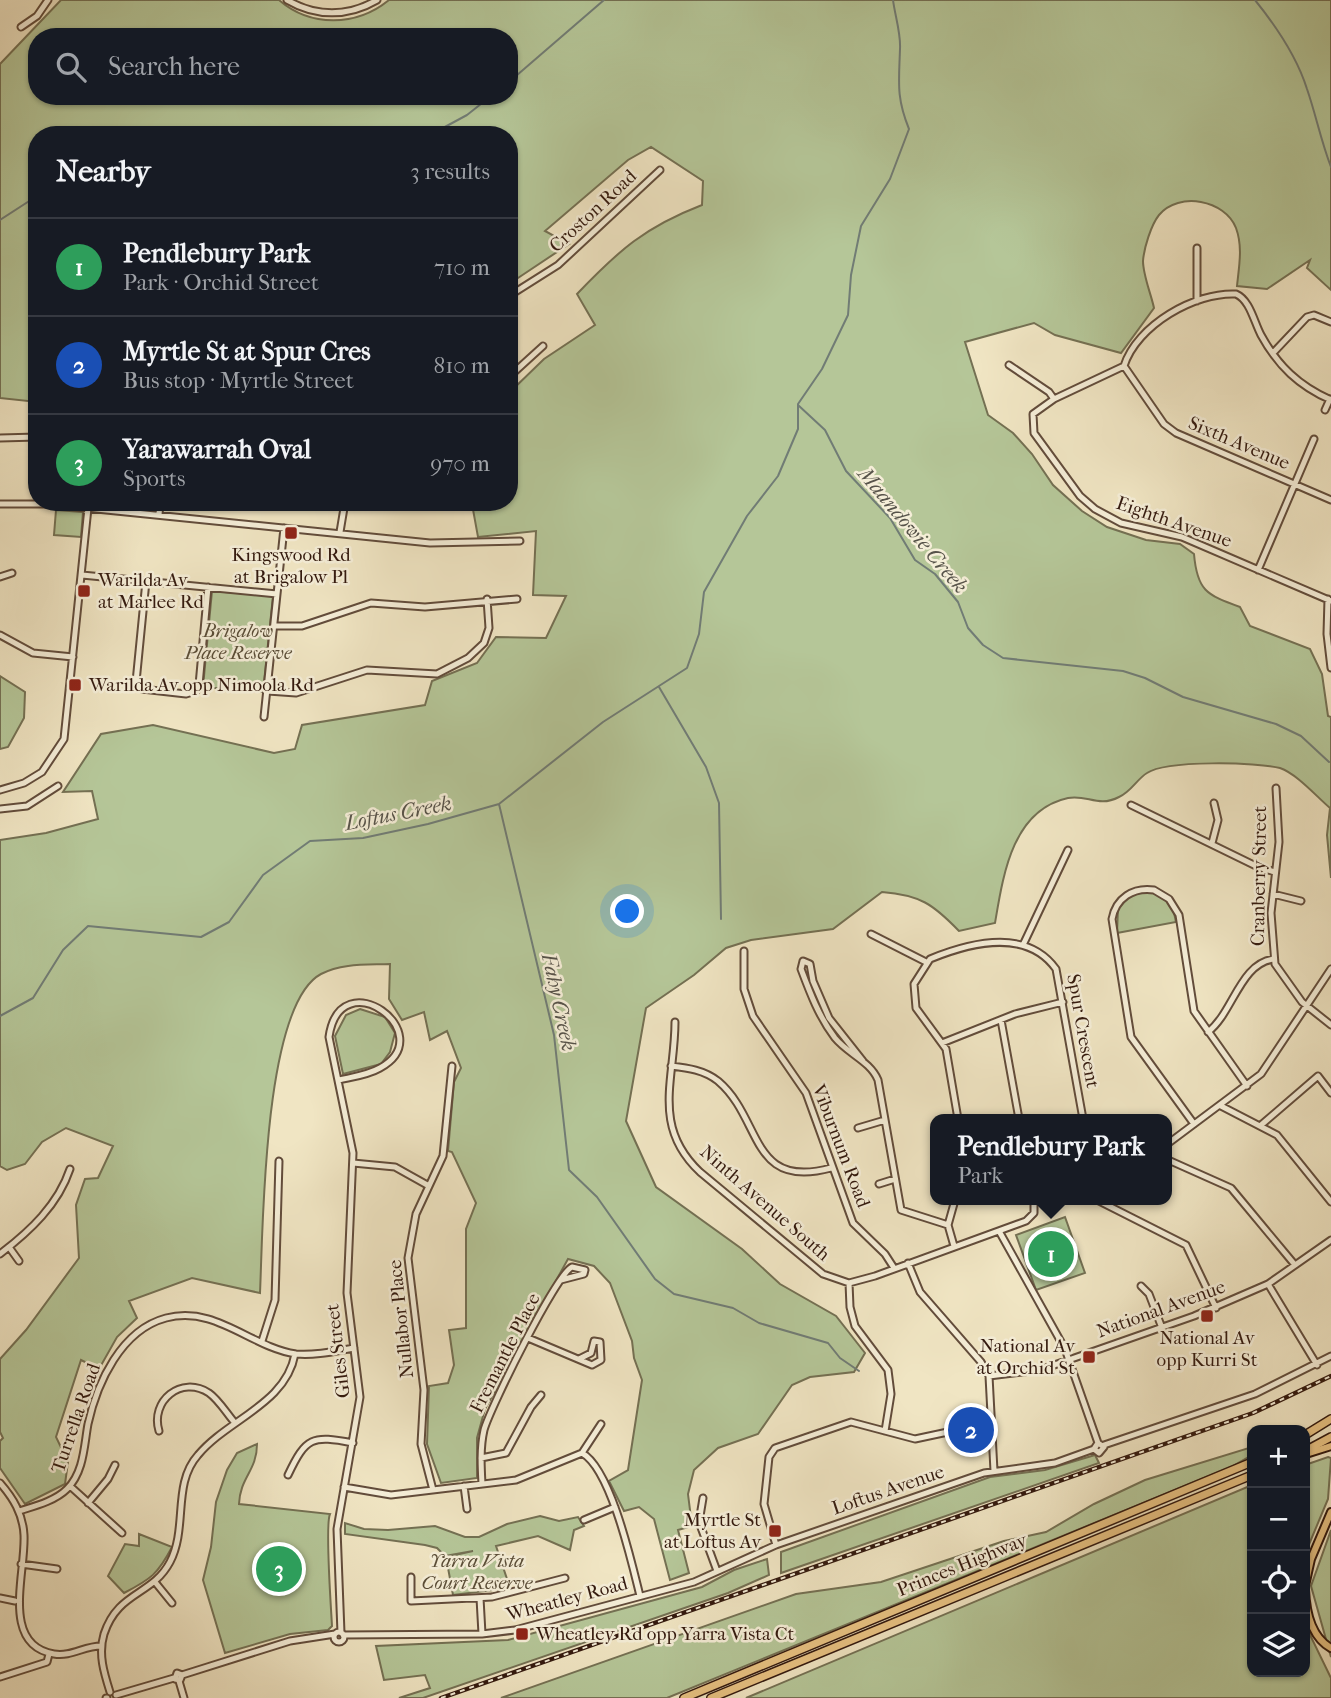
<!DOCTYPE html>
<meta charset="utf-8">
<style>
:root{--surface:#171b24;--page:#20242c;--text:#f1f3f6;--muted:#9ea1a6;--line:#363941;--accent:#0b8043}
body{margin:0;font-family:"IM FELL French Canon",serif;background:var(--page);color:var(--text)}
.controls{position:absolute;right:21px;bottom:21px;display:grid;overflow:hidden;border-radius:14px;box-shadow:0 2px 5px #0004}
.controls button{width:63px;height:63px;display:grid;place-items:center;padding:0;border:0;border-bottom:2px solid var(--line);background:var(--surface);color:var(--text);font:35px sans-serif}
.you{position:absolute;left:628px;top:912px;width:24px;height:24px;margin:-18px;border:5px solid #fff;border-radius:50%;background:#1a73e8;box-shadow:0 0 0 10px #1a73e833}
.badge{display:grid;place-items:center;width:46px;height:46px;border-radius:50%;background:var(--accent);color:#fff;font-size:23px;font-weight:700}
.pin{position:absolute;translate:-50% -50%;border:4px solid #fff;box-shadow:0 2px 7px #0006}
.popup{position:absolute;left:930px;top:1114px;width:242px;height:91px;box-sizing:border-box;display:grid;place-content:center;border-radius:14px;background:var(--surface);filter:drop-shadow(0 2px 5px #0005);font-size:23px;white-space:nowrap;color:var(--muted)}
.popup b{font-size:26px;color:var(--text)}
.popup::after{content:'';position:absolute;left:50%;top:100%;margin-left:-14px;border:14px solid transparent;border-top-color:var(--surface)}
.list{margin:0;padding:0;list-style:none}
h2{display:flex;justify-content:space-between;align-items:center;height:91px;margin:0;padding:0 28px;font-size:30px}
h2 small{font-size:23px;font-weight:400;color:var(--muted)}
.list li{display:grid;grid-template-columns:46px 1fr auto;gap:21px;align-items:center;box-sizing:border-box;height:98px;padding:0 28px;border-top:2px solid var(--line)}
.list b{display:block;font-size:26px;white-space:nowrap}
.list p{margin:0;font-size:23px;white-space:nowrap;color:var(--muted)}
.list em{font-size:23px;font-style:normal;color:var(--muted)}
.icon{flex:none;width:38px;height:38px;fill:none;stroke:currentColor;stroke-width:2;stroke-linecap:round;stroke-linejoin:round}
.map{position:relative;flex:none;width:1331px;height:1698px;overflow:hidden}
.search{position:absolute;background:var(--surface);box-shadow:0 2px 5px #0004;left:28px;top:28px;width:490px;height:77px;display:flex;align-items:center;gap:18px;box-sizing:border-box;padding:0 24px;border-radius:28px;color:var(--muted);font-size:26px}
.panel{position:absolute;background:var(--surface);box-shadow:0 2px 5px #0004;left:28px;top:126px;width:490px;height:385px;border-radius:28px}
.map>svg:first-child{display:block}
</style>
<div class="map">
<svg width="1331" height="1698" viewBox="0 0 1331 1698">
<rect width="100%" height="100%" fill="#f0e5c3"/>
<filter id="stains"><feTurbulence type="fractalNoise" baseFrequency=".00286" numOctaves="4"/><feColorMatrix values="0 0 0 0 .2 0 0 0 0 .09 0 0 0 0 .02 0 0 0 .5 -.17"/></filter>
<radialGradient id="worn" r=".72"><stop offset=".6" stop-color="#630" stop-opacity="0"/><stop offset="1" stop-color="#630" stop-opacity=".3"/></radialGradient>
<path fill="#b5c698" stroke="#747053" stroke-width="2" fill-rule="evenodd" d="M61 0H279C310 27 356 27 389 0H1331V290L1307 268 1310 260 1267 289 1237 286C1239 266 1243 247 1236 228 1225 200 1179 191 1159 215 1151 225 1144 248 1143 261 1143 275 1151 294 1154 308L1121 353 1055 335 1034 323 965 342 988 415 1013 433 1032 454 1053 485 1082 511 1107 527 1146 540 1180 544 1194 554C1197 590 1206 595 1240 607L1250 626 1310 649 1322 674 1328 716 1331 717V878L1327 835 1330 808C1316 796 1297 774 1280 768 1257 762 1166 760 1147 773 1137 779 1131 792 1119 797 1098 808 1087 794 1068 798 1012 810 1003 876 995 923L959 931C933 904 920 895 882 892L833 929 751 940 726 948 694 975 646 1008 626 1121 656 1187 742 1249 780 1284 836 1316 865 1353 854 1372 810 1377 792 1385 758 1434 718 1448 694 1470 688 1494 692 1526 678 1530 689 1573 670 1580 654 1519 639 1507 624 1511 609 1481 628 1470 642 1380 634 1358 632 1341 610 1283 594 1266 568 1259 485 1409 477 1438V1478L441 1483 427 1444 429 1386 448 1383 454 1365 449 1330 466 1328V1229L476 1203 452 1152 448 1151 454 1082 461 1068 447 1031 430 1040 424 1012 402 1020 389 999 390 964C367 965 342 963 321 974 263 1005 263 1229 260 1293L192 1278 129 1301 137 1318 117 1337 99 1369 81 1360 56 1437 68 1462 65 1484 25 1504 0 1468V1441L3 1438 0 1432V1359L26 1330 79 1258 76 1205 85 1179 98 1178 113 1146 66 1128 42 1142 25 1164 7 1170 0 1166V840L46 833 98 819 92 791 63 792 101 734 153 725 274 753 295 749 302 725 425 705 432 681 477 663 496 637 546 638 566 596 533 595 536 531 478 537 472 504 509 502V393L544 359 595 325 577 294C619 250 645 227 702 205L703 181 651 147 628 160 545 231 569 244 509 284V135H37V402L0 398V64ZM37 37H509V96H37Z
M56 510 83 512 81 537 54 535Z
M212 591 273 596 263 692 203 687Z
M0 676 25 692 24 718 8 747 0 749Z
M1141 891C1162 892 1173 902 1176 922L1117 933 1118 908 1132 894Z
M360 1009 385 1017 395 1033 390 1052 381 1064 343 1074 335 1036 346 1015Z
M1065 1217 1085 1273 1036 1290 1016 1235Z
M257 1444C257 1471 240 1477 239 1504L330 1514C325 1525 331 1607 332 1626L328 1630 290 1634 225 1653 203 1580 211 1547 216 1502 227 1470 237 1453Z
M1252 1447V1455L1231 1467 667 1698H501L796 1594 881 1582 1004 1541 1046 1532 1094 1504 1145 1480Z
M1095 1455 1099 1463 781 1573V1552L990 1477 1045 1470Z
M1328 1457 1331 1458 1328 1499 1305 1554V1465Z
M1252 1485V1672H1305V1608L1311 1637 1331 1678V1698H746Z
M540 1516 559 1521 578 1517 584 1526 574 1530 570 1550 538 1536 496 1546 510 1588 453 1595 446 1557 473 1551 445 1556 437 1548 425 1545 345 1534V1523L364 1529 388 1530 435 1526 465 1537H479L507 1524Z
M1331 1530V1657L1311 1586Z
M139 1534 172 1547C158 1574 151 1579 124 1593L108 1576 125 1544 139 1546Z
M767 1559 769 1575 728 1593 423 1698H399L430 1688 425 1675 384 1680 376 1646 508 1640 702 1587 734 1570Z"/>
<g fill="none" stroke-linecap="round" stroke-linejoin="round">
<path stroke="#717c75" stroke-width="2" d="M1255 0C1276 26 1297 57 1307 89 1316 115 1321 141 1331 167
M509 82 604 0
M211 135H224
M430 135 467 115 491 96
M0 220 37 196
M798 405 825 430 846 471 890 518 915 560 935 574 958 602 968 628 983 645 1003 658 1123 671 1145 678 1183 697 1276 724 1301 736 1329 762
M659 687 706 767 719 803 721 919
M499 804 554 1035 569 1170 597 1197 655 1279 674 1294 733 1308 759 1323 828 1343 840 1358 859 1371
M0 1016 33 998 63 950 88 926 201 937 229 922 263 875 310 841 363 838 428 824 499 804 603 722 687 668 699 634 704 592 747 516 778 476 798 429V404L822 369 848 315 851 275 861 226 890 179 909 129C896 97 899 82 900 49 901 33 895 16 893 0"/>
<g stroke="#624c3b" stroke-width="9">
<path id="minor" d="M287 0C316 17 348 17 377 0
M21 27 37 16 48 0
M1197 248V301
M509 296 558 265 660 170
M1273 353 1307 317 1314 315 1331 322
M1009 365 1049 392 1054 399
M1124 366 1054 399 1033 414 1034 433 1080 496 1095 509 1121 523 1182 537 1331 601
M1124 366C1137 325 1195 292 1236 294 1250 300 1254 322 1261 335 1278 366 1299 386 1331 400
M1124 366 1164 424 1176 433 1331 500
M509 377 543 346
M1325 410 1330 399
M0 438 37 437
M0 504H47L430 543 520 541
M159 515 160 502
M340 532 345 502
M1258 570 1314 439
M82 575 277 594
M0 577 12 573
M146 581 136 682 142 689 186 694 196 691 199 685 208 587
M1328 599 1327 634 1331 668
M275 626H302L371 603 425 607 517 599
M0 635 33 653 73 657
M268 691 296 693 367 670 437 674 468 658 484 643 489 628 487 599
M264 717 284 528
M1276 788 1279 842 1271 913 1275 964 1302 1002 1331 1025
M0 790 24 783 42 772 64 739 88 508
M1131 805 1258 867 1275 872
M0 809 27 806 58 786
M1212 843 1218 820 1214 803
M1273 894 1301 901
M871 934 926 962
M1023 945 1068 850
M744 951V989L753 1016 806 1093 853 1223 885 1254 894 1268
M1001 1020 1019 1119
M675 1022C675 1079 651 1126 700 1172L823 1274 849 1283 875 1276 1026 1221 1034 1213V1200
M1208 1032C1233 1013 1240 963 1274 959
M942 1043 1015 1014 1063 1002
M863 1061 829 1018 813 981 810 964 803 961 801 969C810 993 819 1017 835 1038 848 1054 870 1061 878 1080L901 1210 948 1225
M671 1066C688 1068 704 1070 718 1081 763 1119 749 1190 831 1168
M339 1080C352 1077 368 1075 380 1068 442 1034 340 959 329 1037L353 1153 347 1293 360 1397 337 1529 341 1633
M1221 1106 1277 1135 1331 1202
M958 1119 946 1049 916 1008 914 984 930 959C969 943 1026 927 1056 969L1083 1119
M1194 1124 1131 1037 1112 919C1116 898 1133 887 1154 890L1169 899 1179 915 1194 1011 1247 1086
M1260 1126 1318 1076 1331 1093
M858 1128 885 1120
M1166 1145 1261 1074 1331 969
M1166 1159 1231 1188 1295 1265
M353 1163 395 1167 429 1186
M879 1184 895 1179
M1097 1200 1186 1245 1216 1308
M999 1231 1065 1349 1098 1443
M954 1246 948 1225 955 1200
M9 1247 19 1261
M0 1254C30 1231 58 1205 70 1169
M908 1263 920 1292 981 1362 989 1376 994 1471
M849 1283 850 1307 855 1326 888 1370 891 1394 885 1431
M1268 1284 1317 1365
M1141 1286 1149 1294 1162 1328
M528 1338 592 1365 601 1360 600 1342 594 1341 591 1353 579 1359
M262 1341 275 1300 279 1161
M989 1376 1040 1370 1194 1316 1268 1284 1331 1240
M159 1431C150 1401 181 1375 209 1393 219 1400 227 1414 235 1423
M1104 1445 1255 1394 1331 1356
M582 1453C611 1469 632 1564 640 1596
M582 1453 601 1424
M481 1458 506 1453 531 1407 541 1395
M288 1475C306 1437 312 1435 353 1443
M0 1483C13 1498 23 1514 24 1535 26 1573 0 1645 54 1654 71 1657 84 1646 101 1646
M482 1484C481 1466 480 1448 484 1430 490 1408 557 1273 572 1267L585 1270 584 1274 561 1280
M70 1486 122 1533
M464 1486 467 1509
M344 1487 391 1495 516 1480 582 1453
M433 1490 421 1444 424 1390 408 1258 416 1214 443 1156 452 1066
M703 1498 699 1522 717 1571
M88 1503 108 1479 115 1465
M19 1511C35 1506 55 1501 67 1489 84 1472 84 1446 88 1424 97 1383 121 1330 166 1318 216 1305 250 1347 296 1354 315 1356 336 1351 354 1348
M584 1520 615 1507
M776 1545 764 1504 769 1457 775 1448 851 1422 915 1439 990 1423
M21 1564 57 1569
M411 1577V1601L492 1597 565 1578
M155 1582 172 1603
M0 1598 15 1601
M480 1598 482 1634
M334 1637a5 5 0 1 1 10 0a5 5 0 1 1-10 0Z
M343 1635 482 1634 515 1630 694 1582 776 1545 984 1473 1055 1463 1094 1449 1098 1443 1104 1447 1099 1453 1094 1449
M182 1675 180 1680 175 1679 177 1673 182 1675 290 1641 335 1634
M0 1677 47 1662 49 1654
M179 1681 184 1698
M110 1692C104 1673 98 1654 104 1634 118 1591 152 1596 170 1562 188 1528 172 1484 198 1455 228 1419 286 1404 295 1354
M116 1695 174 1678
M106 1698H107"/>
</g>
<g stroke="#33190e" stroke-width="10">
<path id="major" d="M1306 1454 1331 1446
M1305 1586 1311 1559 1331 1512
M1305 1590C1306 1612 1311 1637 1331 1648"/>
</g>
<g stroke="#33190e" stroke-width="10">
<path id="highway" d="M1305 1435 1331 1419
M1305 1451 1331 1437
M684 1698 1252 1462
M711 1698 1252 1475"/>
</g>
<use href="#minor" stroke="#f5eed8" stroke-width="5"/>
<use href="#major" stroke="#e8c282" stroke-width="6"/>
<use href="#highway" stroke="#e8c282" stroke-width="7"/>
<g stroke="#33190e" stroke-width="4.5">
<path id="rail" d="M441 1698 1253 1413 1331 1376"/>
</g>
<use href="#rail" stroke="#f5eed8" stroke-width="2" stroke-dasharray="5" stroke-linecap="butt"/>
</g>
<g fill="#8f2418" stroke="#f5eed8" stroke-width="2.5">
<rect x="284" y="526" width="14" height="14" rx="3.5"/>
<rect x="77" y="584" width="14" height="14" rx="3.5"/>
<rect x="68" y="678" width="14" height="14" rx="3.5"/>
<rect x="1200" y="1309" width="14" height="14" rx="3.5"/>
<rect x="1082" y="1350" width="14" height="14" rx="3.5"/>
<rect x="768" y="1524" width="14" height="14" rx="3.5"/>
<rect x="515" y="1627" width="14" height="14" rx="3.5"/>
</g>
<g text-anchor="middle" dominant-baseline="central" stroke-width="5" stroke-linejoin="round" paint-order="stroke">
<g font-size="19" fill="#33190e" stroke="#f5eed8">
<text transform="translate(593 211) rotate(-43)">Croston Road</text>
<text transform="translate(1239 443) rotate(23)">Sixth Avenue</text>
<text transform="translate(1174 522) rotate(19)">Eighth Avenue</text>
<text transform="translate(1259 876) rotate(-89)">Cranberry Street</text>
<text transform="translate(1083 1031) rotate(80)">Spur Crescent</text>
<text transform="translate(841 1146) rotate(69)">Viburnum Road</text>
<text transform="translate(765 1203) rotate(41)">Ninth Avenue South</text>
<text transform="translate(1161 1309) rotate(-20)">National Avenue</text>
<text transform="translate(401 1319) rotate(-96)">Nullabor Place</text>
<text transform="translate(338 1351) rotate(-97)">Giles Street</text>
<text transform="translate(505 1353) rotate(-63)">Fremantle Place</text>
<text transform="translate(76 1418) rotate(-71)">Turrella Road</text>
<text transform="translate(888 1490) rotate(-19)">Loftus Avenue</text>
<text transform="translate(962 1565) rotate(-22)">Princes Highway</text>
<text transform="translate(567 1599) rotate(-15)">Wheatley Road</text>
</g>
<g font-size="19" fill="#33190e" stroke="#f5eed8" text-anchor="start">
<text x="291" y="555" text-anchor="middle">Kingswood Rd<tspan x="291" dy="22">at Brigalow Pl</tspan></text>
<text x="98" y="580">Warilda Av<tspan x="98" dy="22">at Marlee Rd</tspan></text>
<text x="89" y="685">Warilda Av opp Nimoola Rd</text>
<text x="1207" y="1338" text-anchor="middle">National Av<tspan x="1207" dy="22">opp Kurri St</tspan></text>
<text x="1075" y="1346" text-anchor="end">National Av<tspan x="1075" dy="22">at Orchid St</tspan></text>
<text x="761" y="1520" text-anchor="end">Myrtle St<tspan x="761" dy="22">at Loftus Av</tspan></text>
<text x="536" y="1634">Wheatley Rd opp Yarra Vista Ct</text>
</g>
<g font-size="19" font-style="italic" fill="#5a4d37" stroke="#f5eed8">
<text x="238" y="631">Brigalow<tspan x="238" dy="22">Place Reserve</tspan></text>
<text x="477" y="1561">Yarra Vista<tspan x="477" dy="22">Court Reserve</tspan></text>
</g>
<g font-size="21" font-style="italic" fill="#57534a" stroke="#f5eed8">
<text transform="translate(913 530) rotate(50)">Maandowie Creek</text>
<text transform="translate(398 813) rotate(-11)">Loftus Creek</text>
<text transform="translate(559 1002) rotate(78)">Fahy Creek</text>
</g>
</g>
<rect width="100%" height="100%" filter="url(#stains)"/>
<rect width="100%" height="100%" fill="url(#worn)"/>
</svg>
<div class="controls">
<button>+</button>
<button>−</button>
<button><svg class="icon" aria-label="locate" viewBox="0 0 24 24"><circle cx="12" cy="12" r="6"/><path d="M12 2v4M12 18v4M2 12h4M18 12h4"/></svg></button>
<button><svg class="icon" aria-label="layers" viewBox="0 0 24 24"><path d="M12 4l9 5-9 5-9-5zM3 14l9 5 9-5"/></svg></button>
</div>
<div class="you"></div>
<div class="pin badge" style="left:1051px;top:1254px;background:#2e9e5b">1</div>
<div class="popup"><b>Pendlebury Park</b>Park</div>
<div class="pin badge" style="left:971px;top:1430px;background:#1a4fb4">2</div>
<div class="pin badge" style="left:279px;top:1569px;background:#2e9e5b">3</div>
<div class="search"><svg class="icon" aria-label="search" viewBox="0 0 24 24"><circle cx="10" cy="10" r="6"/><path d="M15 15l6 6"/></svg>Search here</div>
<section class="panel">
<h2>Nearby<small>3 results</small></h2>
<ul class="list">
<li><span class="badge" style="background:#2e9e5b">1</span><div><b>Pendlebury Park</b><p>Park · Orchid Street</p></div><em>710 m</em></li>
<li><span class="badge" style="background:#1a4fb4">2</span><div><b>Myrtle St at Spur Cres</b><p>Bus stop · Myrtle Street</p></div><em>810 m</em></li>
<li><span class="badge" style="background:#2e9e5b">3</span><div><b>Yarawarrah Oval</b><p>Sports</p></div><em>970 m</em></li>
</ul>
</section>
</div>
